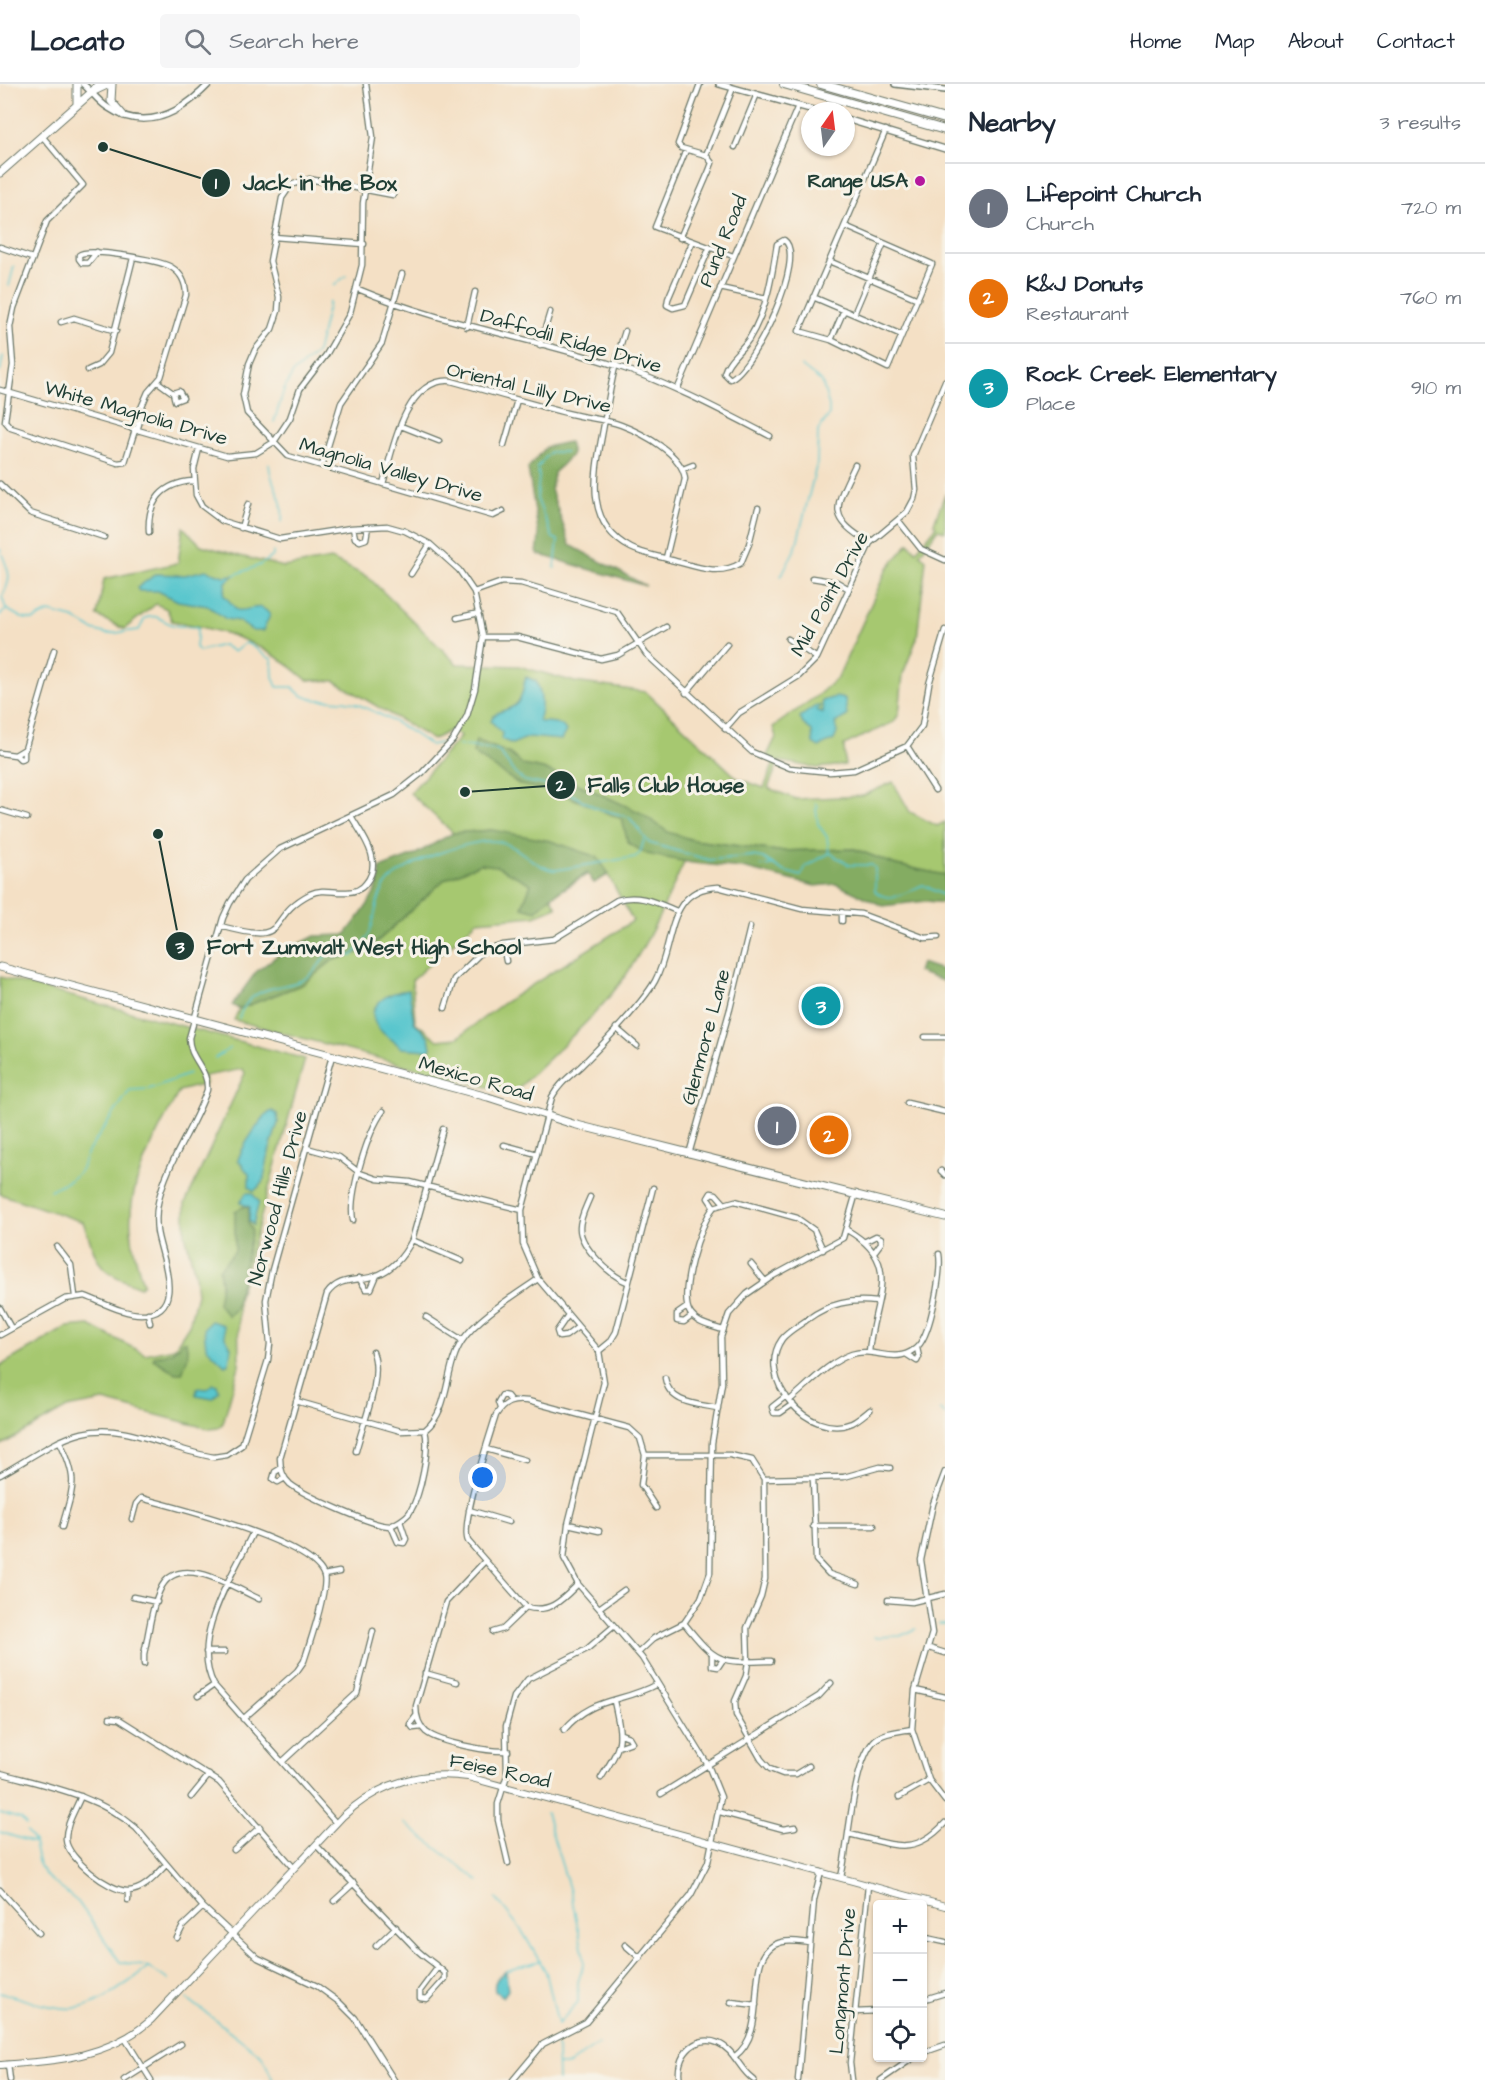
<!DOCTYPE html>
<meta charset="utf-8">
<style>
:root{--surface:#fff;--page:#f6f6f7;--text:#1f2937;--muted:#747a83;--line:#e0e1e3;--accent:#1a73e8}
body{margin:0;font-family:"Architects Daughter",sans-serif;background:var(--page);color:var(--text)}
.controls{position:absolute;right:18px;bottom:18px;display:grid;overflow:hidden;border-radius:6px;box-shadow:0 2px 4px #0004}
.controls button{width:54px;height:54px;display:grid;place-items:center;padding:0;border:0;border-bottom:2px solid var(--line);background:var(--surface);color:var(--text);font:30px sans-serif}
.compass{position:absolute;left:801px;top:18px;width:54px;height:54px;border-radius:50%;background:var(--surface);box-shadow:0 2px 4px #0004;rotate:14deg}
.you{position:absolute;left:483px;top:1394px;width:21px;height:21px;margin:-15px;border:4px solid #fff;border-radius:50%;background:#1a73e8;box-shadow:0 0 0 9px #1a73e833}
.badge{display:grid;place-items:center;width:39px;height:39px;border-radius:50%;background:var(--accent);color:#fff;font-size:20px;font-weight:700}
.pin{position:absolute;translate:-50% -50%;border:3px solid #fff;box-shadow:0 2px 6px #0006}
.list{margin:0;padding:0;list-style:none}
h2{display:flex;justify-content:space-between;align-items:center;height:78px;margin:0;padding:0 24px;font-size:26px}
h2 small{font-size:20px;font-weight:400;color:var(--muted)}
.list li{display:grid;grid-template-columns:39px 1fr auto;gap:18px;align-items:center;box-sizing:border-box;height:90px;padding:0 24px;border-top:2px solid var(--line)}
.list b{display:block;font-size:22px;white-space:nowrap}
.list p{margin:0;font-size:20px;white-space:nowrap;color:var(--muted)}
.list em{font-size:20px;font-style:normal;color:var(--muted)}
.icon{flex:none;width:33px;height:33px;fill:none;stroke:currentColor;stroke-width:2;stroke-linecap:round;stroke-linejoin:round}
.map{position:relative;flex:none;width:945px;height:1996px;overflow:hidden}
header{display:flex;align-items:center;gap:36px;box-sizing:border-box;height:84px;padding:0 30px;background:var(--surface);border-bottom:2px solid var(--line)}
header strong{font-size:28px}
nav{display:flex;gap:33px;margin-inline-start:auto;font-size:21px}
.search{width:420px;height:54px;background:var(--page);display:flex;align-items:center;gap:15px;box-sizing:border-box;padding:0 21px;border-radius:6px;color:var(--muted);font-size:22px}
main{display:flex}
aside{flex:1;background:var(--surface)}
.map>svg:first-child{display:block}
</style>
<header>
<strong>Locato</strong>
<div class="search"><svg class="icon" aria-label="search" viewBox="0 0 24 24"><circle cx="10" cy="10" r="6"/><path d="M15 15l6 6"/></svg>Search here</div>
<nav><a>Home</a><a>Map</a><a>About</a><a>Contact</a></nav>
</header>
<main>
<div class="map">
<svg width="945" height="1996" viewBox="0 0 945 1996">
<rect width="100%" height="100%" fill="#f7f3e8"/>
<filter id="ink" filterUnits="userSpaceOnUse"><feTurbulence type="fractalNoise" baseFrequency=".0167" numOctaves="2"/><feDisplacementMap in="SourceGraphic" scale="12" xChannelSelector="R" yChannelSelector="G"/><feConvolveMatrix kernelMatrix="1 2 1 2 8 2 1 2 1" color-interpolation-filters="sRGB"/></filter>
<filter id="wash" filterUnits="userSpaceOnUse"><feTurbulence type="fractalNoise" baseFrequency=".008" numOctaves="4" result="noise"/><feDisplacementMap in="SourceGraphic" scale="24" xChannelSelector="R" yChannelSelector="G"/><feGaussianBlur stdDeviation="1.35" result="paint"/><feColorMatrix in="noise" values="0 0 0 0 0 0 0 0 0 0 0 0 0 0 0 0 0 1.4 0 .05"/><feComposite in="paint" operator="in"/></filter>
<g filter="url(#wash)">
<rect width="100%" height="100%" fill="#f4e0c5"/>
<path fill="#a6c870" stroke="#628252" stroke-width="1.5" fill-rule="evenodd" d="M945 410V447L938 445 920 470 926 475 917 554 903 590 899 630 894 638 844 661 845 681 817 684 779 677 768 704 796 715 862 712 893 698 910 728 937 742 945 738V791L896 781 855 765 778 767 694 756C673 802 654 849 626 891 595 936 550 970 513 1010L234 936 239 925 303 900 333 876 368 866 445 795 480 780 491 746 453 749 410 709 461 652 450 646 433 656 335 597 307 596C264 558 227 547 172 537L167 525 156 520 124 545 97 532 104 495 178 479 183 443 201 461 240 472 284 483 331 475 368 493 457 580 519 582 575 598 646 608 737 694 764 704 775 676 767 672 776 653 773 643 818 611 838 593 887 485 909 459 916 467 936 443 934 439ZM588 790 594 799 608 791 633 837 502 920 457 954 438 956 415 938 412 896 477 837 535 832 557 823 551 813Z
M0 893 305 975 238 1215 239 1282 223 1339 218 1344 210 1345 104 1317 67 1324 0 1362V1282L67 1243 89 1241 145 1270 174 1264 176 1261 189 1241 197 1210 195 1190 185 1150V1120L245 989 243 985 204 992 205 1000 179 1007C158 1050 127 1096 131 1145 132 1164 138 1182 143 1200L140 1203C94 1186 100 1181 83 1138L0 1110Z"/>
<path fill="#84ac62" stroke="#52744b" stroke-width="1.5" d="M569 358 572 370 554 389 551 406 570 461 646 502 537 470 539 453 528 384 546 363Z
M476 656 510 670 523 681 543 685 594 707 641 729 668 748 693 756 778 767 855 765 896 781 945 791V819L926 817 883 822 836 800 815 802 742 784 692 779 647 770 628 759 622 735 560 709 520 701 473 669Z
M492 746 551 757 597 773 609 790 594 799 587 789 550 813 536 827 522 823 531 800 496 782 480 780 445 795 368 866 333 876 303 900 239 925 232 921 256 888 278 871 315 852 345 851C358 834 383 806 380 784L414 771 453 749Z
M921 879 945 887V898L918 888Z
M245 1122 249 1124 248 1138 252 1147 235 1225 228 1232 218 1220 221 1199 219 1185 235 1167V1127Z
M183 1257H186L188 1272 182 1289H176L153 1275 155 1272C170 1270 173 1269 183 1257Z"/>
<path fill="#59c6cd" stroke="#3c8280" stroke-width="1.5" d="M206 486 224 492 234 491 226 498 224 511 237 526C251 528 259 516 270 531L263 547H253L238 537 226 535 208 522 178 517 158 507H139L137 504 156 490 185 491Z
M526 593 536 597C542 611 543 622 538 637 548 640 560 635 566 647L561 656 529 653 512 660 501 655 502 649 491 637C496 623 511 629 518 618 524 610 523 601 526 593Z
M835 613 845 615 847 632 835 639 837 649 834 656 819 663 813 659 812 647 803 640 800 633 817 621 820 622 817 626 823 629 822 617Z
M409 906 414 938 429 953 431 964 428 966 401 964C396 957 389 955 383 949 358 926 386 907 409 906Z
M272 1027 277 1030 278 1039 269 1068 263 1099 254 1107 249 1103V1090L238 1076C241 1065 262 1031 272 1027Z
M246 1109H252L259 1118 253 1141 249 1137 250 1123 240 1119Z
M211 1237 223 1241 225 1253 231 1263 229 1279 225 1281 206 1263 204 1244Z
M213 1300 217 1301 219 1307 213 1314 196 1311 197 1304 207 1305Z
M506 1887 508 1906 503 1913 495 1907C493 1897 498 1893 506 1887Z"/>
<g fill="none" stroke-linecap="round" stroke-linejoin="round">
<path stroke="#59c6cd" stroke-width="1.5" d="M334 201 346 192
M9 202 14 182
M0 288 3 272
M274 338 284 306 293 289 317 268 329 218
M269 380C271 405 285 411 282 438
M0 465C8 487 14 491 2 513L6 525
M555 484 558 456 553 454 537 415 539 392 537 384 550 368H566
M234 491 260 481 273 472V468
M781 492 796 463 817 379 818 347 829 331V322L822 298 801 282
M6 525 22 534 33 536 49 528 73 534 93 546 107 550 139 546 145 534C158 529 161 537 173 541 181 543 190 542 198 543L196 563 199 567 223 561 234 568 245 559C256 562 261 572 272 575L273 593 277 603H293C306 623 337 612 357 620 384 631 407 644 430 661L440 659
M0 531 6 526
M458 661 498 666 516 691 525 697 560 704 596 724 629 733 649 759 709 776 752 772 763 774 783 787 801 792 806 782 830 769
M815 719 818 723 816 725 818 740 827 753 829 769
M830 769 849 781H872L875 784V807C890 821 907 807 923 801L945 812
M761 782 771 781
M239 934C252 895 289 908 309 892 316 886 322 877 328 870L352 872C357 866 363 861 367 854 376 839 374 817 385 802 401 779 467 756 494 757 518 758 533 785 556 786L635 773 640 769 644 756
M215 974 230 964
M50 1106 70 1096 79 1088 89 1066 130 1006 149 1005 189 990
M940 1326 945 1330
M939 1540H945
M874 1553 900 1552 916 1545
M0 1729 21 1735 26 1741
M404 1739 479 1797
M0 1748 34 1759 39 1782 47 1793 78 1818 120 1878 149 1883 168 1896
M27 1748 34 1758
M496 1814 522 1847 546 1888 558 1940 578 1918V1898L584 1880 583 1868 571 1811 546 1729
M506 1887 539 1877
M0 1908C22 1915 61 1929 83 1923 107 1916 127 1899 148 1884
M188 1915 262 1972 273 1996
M557 1962 558 1996
M558 1981H568L598 1960"/>
</g>
</g>
<g filter="url(#ink)">
<g fill="none" stroke-linecap="round" stroke-linejoin="round">
<g stroke="#6a7667" stroke-width="7">
<path id="minor" d="M700 0 678 60 681 64 706 71
M42 52 83 101 47 137 14 224 10 243 13 281 5 337 11 344 118 379 125 378 135 346
M735 63 757 10
M686 66 655 143 733 172
M706 71 733 4
M393 111 309 95 291 101 282 114 270 177 279 213 278 227 272 245 255 266 249 280 243 311 247 329 288 372 493 432 503 427
M845 142 932 180 888 284 831 256 799 247 886 46
M274 153 364 160
M680 154 709 87 712 79 706 71
M784 156C808 172 754 285 730 295L724 289C728 275 741 267 749 255 767 226 772 192 777 160Z
M692 159 668 215 667 221 673 224 685 221 709 165
M0 163 32 174
M97 168 88 179H82L79 175V171C88 163 159 176 171 183 181 189 186 199 186 211L161 293 148 308 132 345
M829 177 918 215
M720 204 766 214
M358 205C444 241 530 253 617 282 671 300 720 326 770 352
M813 213 902 251
M854 230 884 159
M61 238 74 234 116 247
M467 243 475 208
M625 247C614 280 609 312 603 346 595 389 583 439 631 464 643 470 658 472 671 476 695 482 718 493 741 479L749 460 758 424
M831 256 844 226
M540 261 550 228
M88 286 99 281 109 269 133 174
M158 298 173 309 175 317 183 314 179 307 173 309
M678 304 798 22
M0 306 227 372 256 369 274 358 290 334 300 305 326 271 350 229 362 181 363 119 373 53 366 0
M401 342 439 357
M137 347 141 333 139 329
M504 361 517 316
M855 381C835 423 826 433 870 459
M322 382 341 319 382 259 402 190
M683 385 693 381
M0 400 30 429 104 453
M383 400C392 367 405 293 451 297 491 308 531 320 571 330 587 334 605 335 621 341 642 349 683 370 685 395L666 474
M898 436 921 465 945 476
M241 444 248 420
M353 444 355 454 360 457 366 455 368 443
M149 448C147 417 163 399 193 397
M411 490 430 460
M812 494 837 498 849 505
M474 508 502 498 521 499 617 528 646 570 752 668 790 684 830 688 854 686 907 662 922 642 929 600 945 546
M457 534 479 529
M483 553H517L601 575 618 571 666 543
M788 555 817 574
M686 609 727 560
M725 645 739 629 799 592 817 574 870 459 907 428 914 415 916 406 913 372 945 297
M907 662 935 706
M0 669 15 671 25 665 54 566
M16 671 20 675 24 674V667
M0 726 27 734
M842 837V828
M221 842C294 863 263 834 310 810 323 804 334 809 347 808 354 808 362 805 366 799 384 777 362 751 351 732
M503 861 506 877
M445 924 454 895 482 868 503 861 554 855 617 816C639 809 657 819 677 827
M616 944 637 962
M925 953H945
M907 1019 945 1028
M504 1061 537 1070
M307 1064 339 1073 360 1089 377 1095 410 1098 522 1126
M689 1070 730 925 750 843
M941 1087 945 1091
M590 1113C586 1123 580 1133 580 1144 580 1163 611 1192 627 1198
M714 1123 708 1114 711 1109 716 1110 723 1118
M353 1136C348 1111 368 1047 383 1027
M847 1146C905 1179 873 1215 869 1268
M412 1156 462 1177
M866 1157 876 1152 881 1154V1159L875 1167
M57 1163 71 1181 75 1212
M751 1180 765 1197
M359 1194 366 1205H371L377 1191
M687 1223 677 1230V1237L684 1238 692 1232
M0 1224 11 1244
M148 1229 150 1239
M568 1231 557 1247 559 1253 566 1252 578 1243
M426 1233 462 1256
M723 1246C711 1242 697 1240 690 1229 678 1210 700 1139 714 1123L735 1117 797 1134 814 1146 823 1166
M0 1251 65 1215 85 1212C102 1218 123 1230 141 1230 189 1230 160 1170 157 1147 156 1138 156 1128 158 1119 166 1079 194 1044 207 1006 209 985 189 975 189 954L223 834 230 819 245 796 280 765 394 711 422 689 453 656 467 632 475 605 483 553 474 508 459 486 430 460 405 447 387 442 351 444 280 455 222 437 202 422 196 411 194 385 199 365
M599 1267 610 1258 616 1248 653 1104
M906 1270 917 1277 919 1273 917 1264
M665 1294C669 1320 697 1320 718 1324
M786 1312 772 1323 774 1329H780L793 1320
M790 1316C808 1301 830 1277 852 1270 870 1264 886 1275 902 1271 907 1270 915 1266 918 1262 931 1249 942 1187 939 1170
M296 1317 401 1347 425 1346C451 1325 444 1284 462 1257 477 1234 515 1211 538 1195
M500 1324 498 1318 502 1311 507 1312 511 1317
M870 1326C865 1330 858 1336 852 1339 809 1357 754 1294 782 1255 788 1247 800 1241 808 1235 830 1219 850 1215 877 1218
M425 1346C430 1365 421 1410 410 1428 405 1435 398 1438 391 1442 374 1443 304 1411 290 1400 282 1393 280 1384 280 1374L327 1210C340 1192 356 1198 375 1192 392 1186 404 1172 412 1156L443 1045
M60 1358C79 1397 73 1403 62 1443
M486 1365 525 1376
M356 1367C363 1338 383 1295 373 1268
M645 1371 641 1401 656 1424
M280 1385 275 1388 273 1395 278 1398 285 1394
M945 1388 933 1420 921 1476 932 1549 915 1606 912 1645 929 1696 945 1717
M0 1391C26 1377 54 1356 82 1349 126 1338 171 1367 214 1373L227 1371 242 1361 268 1276 270 1260 266 1216 272 1186 332 972
M813 1394 816 1476 829 1490 858 1500
M764 1395 844 1393 880 1383 890 1384
M469 1426 509 1438
M132 1435 136 1420 141 1414C175 1423 315 1458 324 1492 328 1505 309 1562 304 1577L297 1587 243 1635
M568 1440 599 1447
M391 1442 398 1458 404 1459 406 1455 400 1437
M813 1442H874
M253 1448C233 1492 189 1553 214 1601L336 1739
M484 1478 446 1518 416 1622C416 1631 418 1641 426 1648 440 1659 490 1668 508 1667
M324 1491 339 1488
M578 1500C562 1516 550 1530 526 1523L468 1457C460 1439 489 1354 496 1331 504 1318 513 1315 528 1317L629 1344 640 1354 645 1371H730L752 1376 764 1395 765 1495 761 1512 747 1544 748 1578 746 1592 735 1617 736 1631 761 1675 770 1685 783 1690H796L809 1682
M133 1513 157 1518
M888 1516 912 1518 945 1510
M599 1524 624 1506
M684 1539C717 1580 720 1579 771 1577
M493 1548 503 1545 526 1523
M929 1564 945 1569
M206 1568H225
M638 1569 654 1554 684 1539 701 1514 710 1489 712 1359 722 1299 721 1253 729 1230 747 1210 773 1192 843 1154 856 1109
M712 1571V1582L718 1583 722 1577
M144 1580V1570C149 1549 151 1522 162 1502 181 1469 235 1504 259 1515
M425 1589 457 1598
M915 1606 945 1613
M198 1612 214 1601
M416 1632 410 1640 413 1644 422 1643
M110 1634 119 1635 219 1698 294 1784
M564 1646C593 1612 620 1620 657 1600
M621 1650 629 1653 632 1658 621 1662
M282 1678 357 1609 373 1547
M0 1689C47 1702 98 1711 136 1744L203 1823 258 1874 317 1902 339 1918 355 1934 394 1996
M601 1694C623 1659 623 1658 614 1617
M661 1710 819 1612 831 1599
M81 1712C76 1725 65 1741 66 1756 67 1774 110 1808 128 1807 144 1807 156 1791 166 1781
M191 1713 209 1691
M899 1713 929 1696
M720 1728 783 1745 795 1743
M849 1750C891 1759 912 1775 945 1739
M316 1761 416 1865C425 1874 436 1880 445 1889V1895L427 1915 420 1914V1907L438 1883
M234 1766 260 1743
M508 1779 498 1736V1720L507 1691 506 1642 514 1613 528 1595 587 1565 614 1542
M841 1793C849 1761 852 1676 876 1655 885 1648 901 1647 912 1645
M0 1806 39 1849
M128 1816V1807
M334 1817 354 1799
M922 1853 945 1858
M177 1854 183 1842 203 1823
M625 1861 640 1874
M376 1862 396 1843
M922 1916 945 1909
M731 1918 756 1921
M855 1928 878 1927
M126 1956 151 1996
M922 1969 945 1961
M734 1973C774 1945 738 1868 782 1858 791 1856 801 1858 810 1859
M8 1980 10 1996
M124 1996 181 1960
M513 1996 543 1960 586 1938 691 1811 708 1778 721 1713 708 1681 642 1574 578 1500 564 1474 568 1440 604 1298 599 1267 538 1195 523 1160 522 1126 552 1013C559 1000 569 993 580 983 600 963 642 920 655 897 675 861 665 804 718 803L802 825 861 830 925 854 938 853
M680 1996C674 1974 695 1949 718 1959 735 1966 739 1986 754 1996
M798 1996 814 1816 821 1788
M852 1996 850 1979 868 1801
M881 1996 913 1974"/>
</g>
<g stroke="#6a7667" stroke-width="8">
<path id="tertiary" d="M83 0C91 7 98 17 107 23 145 49 181 29 209 0
M719 0 817 27
M895 0 945 6
M846 35 945 65"/>
</g>
<g stroke="#6a7667" stroke-width="8">
<path id="secondary" d="M0 1981C55 1977 108 1974 151 1936L343 1732C379 1699 420 1686 468 1693L945 1822"/>
</g>
<g stroke="#6a7667" stroke-width="9">
<path id="primary" d="M77 0V21
M112 0 111 17 123 31
M92 8 109 0
M0 89 92 8 98 0
M0 883 488 1013 573 1040 945 1133"/>
</g>
<g stroke="#6a7667" stroke-width="10">
<path id="motorway" d="M784 0 945 46
M821 0 945 35"/>
</g>
<use href="#minor" stroke="#fff" stroke-width="4.5"/>
<use href="#tertiary" stroke="#fff" stroke-width="5"/>
<use href="#secondary" stroke="#fff" stroke-width="6"/>
<use href="#primary" stroke="#fff" stroke-width="7"/>
<use href="#motorway" stroke="#fff" stroke-width="8"/>
</g>
</g>
<circle fill="#b5179e" stroke="#f7f3e8" stroke-width="2" cx="920" cy="97" r="6"/>
<g text-anchor="middle" dominant-baseline="central" stroke-width="6" stroke-linejoin="round" paint-order="stroke">
<g font-size="20" font-weight="bold" fill="#1f3d34" stroke="#f7f3e8" text-anchor="end">
<text x="908" y="97">Range USA</text>
</g>
<g font-size="20" fill="#1f3d34" stroke="#f7f3e8">
<text transform="translate(723 157) rotate(-68)">Pund Road</text>
<text transform="translate(571 257) rotate(16)">Daffodil Ridge Drive</text>
<text transform="translate(529 304) rotate(13)">Oriental Lilly Drive</text>
<text transform="translate(136 329) rotate(16)">White Magnolia Drive</text>
<text transform="translate(391 386) rotate(16)">Magnolia Valley Drive</text>
<text transform="translate(830 510) rotate(-61)">Mid Point Drive</text>
<text transform="translate(706 953) rotate(-75)">Glenmore Lane</text>
<text transform="translate(476 995) rotate(16)">Mexico Road</text>
<text transform="translate(278 1114) rotate(-75)">Norwood Hills Drive</text>
<text transform="translate(500 1687) rotate(12)">Feise Road</text>
<text transform="translate(843 1897) rotate(-85)">Longmont Drive</text>
</g>
</g>
<path fill="none" stroke="#1f3d34" stroke-width="2" d="M103 63L216 99M465 708L561 701M158 750L180 862"/>
<g fill="#1f3d34" stroke="#f7f3e8" stroke-width="2">
<circle cx="103" cy="63" r="6"/>
<circle cx="465" cy="708" r="6"/>
<circle cx="158" cy="750" r="6"/>
<circle cx="216" cy="99" r="15"/>
<circle cx="561" cy="701" r="15"/>
<circle cx="180" cy="862" r="15"/>
</g>
<g font-size="18" text-anchor="middle" font-weight="bold" fill="#fff">
<text x="216" y="105">1</text>
<text x="561" y="707">2</text>
<text x="180" y="869">3</text>
</g>
<g font-size="21" text-anchor="middle" font-weight="bold" fill="#1f3d34" stroke="#f7f3e8" stroke-width="6" stroke-linejoin="round" paint-order="stroke">
<text x="320" y="106">Jack in the Box</text>
<text x="666" y="708">Falls Club House</text>
<text x="364" y="870">Fort Zumwalt West High School</text>
</g>
</svg>
<div class="controls">
<button>+</button>
<button>−</button>
<button><svg class="icon" aria-label="locate" viewBox="0 0 24 24"><circle cx="12" cy="12" r="6"/><path d="M12 2v4M12 18v4M2 12h4M18 12h4"/></svg></button>
</div>
<svg class="compass" viewBox="-18 -18 36 36"><path d="M0-13l5 13h-10z" fill="#e53935"/><path d="M0 13l5-13h-10z" fill="#747a83"/></svg>
<div class="you"></div>
<div class="pin badge" style="left:777px;top:1042px;background:#6b7280">1</div>
<div class="pin badge" style="left:829px;top:1051px;background:#e8710a">2</div>
<div class="pin badge" style="left:821px;top:922px;background:#0f9aa8">3</div>
</div>
<aside>
<h2>Nearby<small>3 results</small></h2>
<ul class="list">
<li><span class="badge" style="background:#6b7280">1</span><div><b>Lifepoint Church</b><p>Church</p></div><em>720 m</em></li>
<li><span class="badge" style="background:#e8710a">2</span><div><b>K&amp;J Donuts</b><p>Restaurant</p></div><em>760 m</em></li>
<li><span class="badge" style="background:#0f9aa8">3</span><div><b>Rock Creek Elementary</b><p>Place</p></div><em>910 m</em></li>
</ul>
</aside>
</main>
